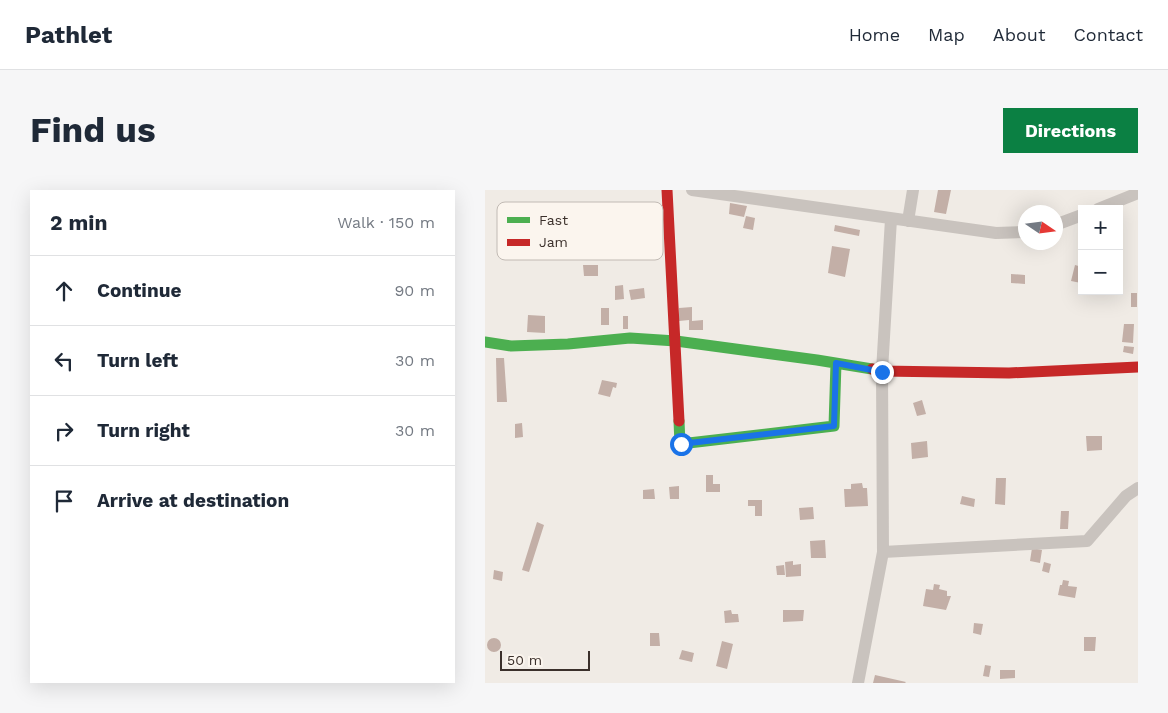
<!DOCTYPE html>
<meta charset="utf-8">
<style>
:root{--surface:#fff;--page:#f6f6f7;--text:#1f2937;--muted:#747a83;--line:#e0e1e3;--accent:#0b8043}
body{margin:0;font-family:"Work Sans",sans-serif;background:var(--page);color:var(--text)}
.controls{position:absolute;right:15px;top:15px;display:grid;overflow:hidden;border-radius:0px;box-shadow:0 5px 20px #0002}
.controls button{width:45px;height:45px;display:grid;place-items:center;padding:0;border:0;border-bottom:1px solid var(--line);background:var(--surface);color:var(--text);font:25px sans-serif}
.compass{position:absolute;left:533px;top:15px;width:45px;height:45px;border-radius:50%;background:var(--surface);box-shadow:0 5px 20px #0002;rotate:103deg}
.scale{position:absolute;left:15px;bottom:12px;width:90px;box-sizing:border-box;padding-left:5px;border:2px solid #3b302b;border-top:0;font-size:14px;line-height:18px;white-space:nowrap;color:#3b302b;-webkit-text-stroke:4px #fbf5ee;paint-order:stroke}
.stop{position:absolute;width:15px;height:15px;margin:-11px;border:4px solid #1a73e8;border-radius:50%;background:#fff}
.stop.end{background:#1a73e8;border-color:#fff;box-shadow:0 1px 5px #0008}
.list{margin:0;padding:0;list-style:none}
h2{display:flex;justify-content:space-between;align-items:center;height:65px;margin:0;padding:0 20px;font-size:21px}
h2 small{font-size:16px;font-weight:400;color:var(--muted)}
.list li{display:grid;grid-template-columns:32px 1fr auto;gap:15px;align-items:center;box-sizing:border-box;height:70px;padding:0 20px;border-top:1px solid var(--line)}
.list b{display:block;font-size:19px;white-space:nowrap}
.list em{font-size:16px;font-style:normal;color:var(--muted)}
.icon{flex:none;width:28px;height:28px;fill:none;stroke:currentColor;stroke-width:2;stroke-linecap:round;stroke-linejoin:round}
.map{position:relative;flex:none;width:653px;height:493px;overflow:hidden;border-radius:0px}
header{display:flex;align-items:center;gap:30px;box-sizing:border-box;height:70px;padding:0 25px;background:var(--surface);border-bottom:1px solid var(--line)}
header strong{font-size:24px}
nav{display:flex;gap:28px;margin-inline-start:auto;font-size:18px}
.intro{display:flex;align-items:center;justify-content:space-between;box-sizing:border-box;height:120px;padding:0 30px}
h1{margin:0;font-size:35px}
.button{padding:12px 22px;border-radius:0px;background:var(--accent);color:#fff;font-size:18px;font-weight:700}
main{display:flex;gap:30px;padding:0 30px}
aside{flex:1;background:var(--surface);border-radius:0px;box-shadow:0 5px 20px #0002}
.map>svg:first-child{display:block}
</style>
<header>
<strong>Pathlet</strong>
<nav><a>Home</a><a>Map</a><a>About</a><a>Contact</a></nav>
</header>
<div class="intro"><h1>Find us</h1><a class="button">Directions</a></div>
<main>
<aside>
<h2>2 min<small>Walk · 150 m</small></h2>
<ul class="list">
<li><svg class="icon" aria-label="ahead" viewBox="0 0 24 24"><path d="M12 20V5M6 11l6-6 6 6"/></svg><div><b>Continue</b></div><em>90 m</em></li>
<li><svg class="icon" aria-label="left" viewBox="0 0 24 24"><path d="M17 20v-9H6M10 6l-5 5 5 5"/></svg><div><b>Turn left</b></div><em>30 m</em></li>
<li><svg class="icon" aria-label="right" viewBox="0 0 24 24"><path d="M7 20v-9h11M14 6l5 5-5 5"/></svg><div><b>Turn right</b></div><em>30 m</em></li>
<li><svg class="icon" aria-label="arrive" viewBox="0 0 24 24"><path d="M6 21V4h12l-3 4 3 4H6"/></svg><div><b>Arrive at destination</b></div></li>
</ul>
</aside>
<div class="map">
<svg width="653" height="493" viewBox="0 0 653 493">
<rect width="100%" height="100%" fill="#f0ebe5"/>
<path fill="#c3afa7" d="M453 0H466L461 24 449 22Z
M245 13 262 16 259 27 244 24Z
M261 26 270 28 268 40 258 38Z
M350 35 375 40 374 46 349 41Z
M347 56 365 59 360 87 343 83Z
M98 75H113V86H99Z
M590 75 597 77 596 93 586 91Z
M526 84 540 85V94L526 93Z
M138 95 139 109 130 110V96Z
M159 98 160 108 146 110 144 100Z
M646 103H652V117H646Z
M207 117V131L218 130V140H204V130L194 131V118Z
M116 118H124V135H116Z
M43 125 60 126V143L42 142Z
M138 126H143V139H138Z
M639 134H649L648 153 637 152Z
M639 156 649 157 648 164 638 162Z
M11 168H19L22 212H12Z
M117 190 132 193 131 198 128 197 125 207 113 204Z
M437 210 441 224 432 226 428 213Z
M37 233 38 247 30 248V234Z
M601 246H617V260L602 261Z
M442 251 443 267 427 269 426 253Z
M221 285H228V294H235V302H221Z
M511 288H521L520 315 510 314Z
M377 293 378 298H382L383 316 360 317 359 299H366V294Z
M194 296V309H185L184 297Z
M169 299 170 309H158V300Z
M477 306 490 309 489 317 475 314Z
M263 310H277V326H270V316H263Z
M328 317 329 329 315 330 314 318Z
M576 321H584L583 339H575Z
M52 332 59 335 44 382 37 380Z
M340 350 341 368H326L325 351Z
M547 358 557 360 555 373 545 371Z
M308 371V375L316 374V386L301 387 300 372Z
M559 372 566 374 564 383 557 381Z
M299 375 300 385H292L291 376Z
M9 380 18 382 17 391 8 389Z
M578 390 584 391 583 396 592 397 590 408 573 405 575 395H577Z
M449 394 455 395 454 399 462 401V406H466L461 420 438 416 441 399 448 400Z
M246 420 247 424H253L254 432 240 433 239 421Z
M298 420H319L318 431 298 432Z
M489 433 498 434 496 445 488 443Z
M165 443H174L175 456H165Z
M599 447H611L610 461H599Z
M2 455a7 7 0 1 1 14 0a7 7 0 1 1-14 0Z
M237 451 248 454 242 479 231 476Z
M197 460 209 463 207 472 194 469Z
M500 475 506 476 504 487 498 486Z
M515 480H530V488L515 489Z
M390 485 421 492 420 493H388Z"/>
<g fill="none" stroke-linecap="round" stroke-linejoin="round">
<path stroke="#c9c3be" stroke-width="12" d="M207 0 511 43 540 42
M613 19 653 3
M423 31 428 0
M570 35 597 25
M398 362 602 351 641 306 653 298
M373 493 398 362 397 181 406 29"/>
<path stroke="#4caf50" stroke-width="11" d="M0 152 26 156 83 154 145 148 191 151 332 170 387 179
M194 231 195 254 349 236 351 173"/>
<path stroke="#c62828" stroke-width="11" d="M182 0 194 231
M387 179 397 181 524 183 653 177"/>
</g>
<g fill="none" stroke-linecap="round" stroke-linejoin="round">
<path stroke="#1a73e8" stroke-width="6" d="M196 254 349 236 351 173 397 182"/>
</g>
<rect x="12" y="12" width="166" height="58" rx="8" fill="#fbf5ee" stroke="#c1bab4" stroke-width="1"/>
<rect x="22" y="27" width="23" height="6" fill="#4caf50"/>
<rect x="22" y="49" width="23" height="7" fill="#c62828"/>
<g font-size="14" fill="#3b302b">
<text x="54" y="35">Fast</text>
<text x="54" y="57">Jam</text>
</g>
</svg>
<div class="controls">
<button>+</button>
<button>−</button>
</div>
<svg class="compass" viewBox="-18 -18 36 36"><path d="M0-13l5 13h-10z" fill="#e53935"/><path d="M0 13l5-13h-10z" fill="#747a83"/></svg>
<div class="scale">50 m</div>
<div class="stop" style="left:196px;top:254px"></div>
<div class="stop end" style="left:397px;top:182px"></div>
</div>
</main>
